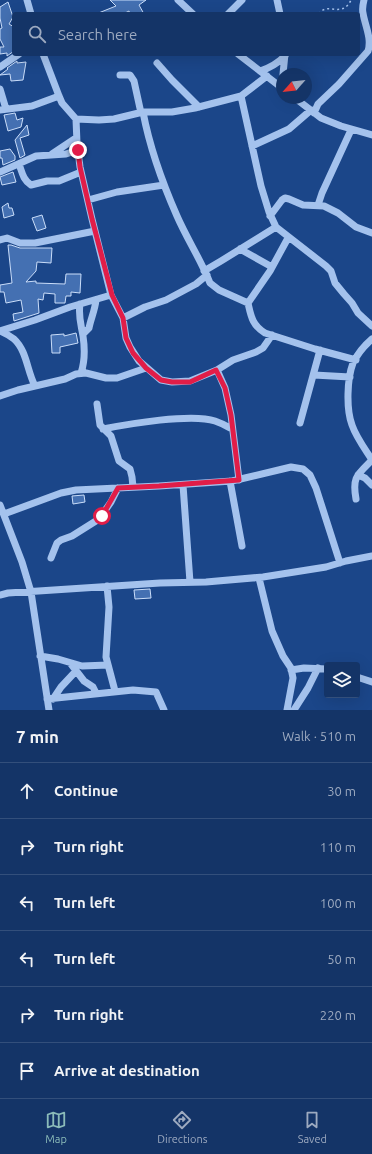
<!DOCTYPE html>
<meta charset="utf-8">
<style>
:root{--surface:#143467;--page:#213f70;--text:#f1f3f6;--muted:#9daac0;--line:#334f7b;--accent:#8bbbb9}
body{margin:0;font-family:Ubuntu,sans-serif;background:var(--page);color:var(--text)}
.controls{position:absolute;right:12px;bottom:12px;display:grid;overflow:hidden;border-radius:4px;box-shadow:0 4px 16px #0002}
.controls button{width:36px;height:36px;display:grid;place-items:center;padding:0;border:0;border-bottom:1px solid var(--line);background:var(--surface);color:var(--text);font:20px sans-serif}
.compass{position:absolute;left:276px;top:68px;width:36px;height:36px;border-radius:50%;background:var(--surface);box-shadow:0 4px 16px #0002;rotate:243deg}
.stop{position:absolute;width:12px;height:12px;margin:-9px;border:3px solid #e11d48;border-radius:50%;background:#fff}
.stop.end{background:#e11d48;border-color:#fff;box-shadow:0 1px 4px #0008}
.list{margin:0;padding:0;list-style:none}
h2{display:flex;justify-content:space-between;align-items:center;height:52px;margin:0;padding:0 16px;font-size:17px}
h2 small{font-size:13px;font-weight:400;color:var(--muted)}
.list li{display:grid;grid-template-columns:26px 1fr auto;gap:12px;align-items:center;box-sizing:border-box;height:56px;padding:0 16px;border-top:1px solid var(--line)}
.list b{display:block;font-size:15px;white-space:nowrap}
.list em{font-size:13px;font-style:normal;color:var(--muted)}
.icon{flex:none;width:22px;height:22px;fill:none;stroke:currentColor;stroke-width:2;stroke-linecap:round;stroke-linejoin:round}
.map{position:relative;flex:none;width:372px;height:710px;overflow:hidden}
.search{position:absolute;background:var(--surface);box-shadow:0 4px 16px #0002;left:12px;right:12px;top:12px;height:44px;display:flex;align-items:center;gap:10px;box-sizing:border-box;padding:0 14px;border-radius:4px;color:var(--muted);font-size:15px}
.sheet{height:388px;background:var(--surface)}
nav{display:flex;justify-content:space-around;align-items:center;box-sizing:border-box;height:56px;border-top:1px solid var(--line);background:var(--surface);font-size:11px;color:var(--muted)}
nav a{display:grid;justify-items:center;gap:2px}
nav .on{color:var(--accent)}
.map>svg:first-child{display:block}
</style>
<div class="map">
<svg width="372" height="710" viewBox="0 0 372 710">
<rect width="100%" height="100%" fill="#1b4689"/>
<path fill="#4470b2" stroke="#caddf9" d="M110 0H146L139 5 144 14H130L129 11 123 14H96L116 6Z
M8 2 13 17 9 24 14 27V51L7 56V53L0 54V47H4L0 39V29L2 28 0 18V7Z
M17 61V63L26 62 23 80 11 81 10 74 0 75 8 69 7 68Z
M15 113 17 120 23 118 21 127 8 131 4 115Z
M27 125 29 135 20 138 25 155 20 158 15 140Z
M10 149 15 156V160L3 165 2 158H0V151Z
M13 172 16 182 2 185 0 177Z
M8 203 9 208H12L14 215 4 218 2 207Z
M42 215 46 228 37 231 32 218Z
M8 245H11L20 248H52L51 263 37 262 36 271 26 282 36 281V283L65 284 66 274H81L80 293 71 292V296H66L65 303H55V294L44 293 43 300 38 299 39 313 14 321 13 314 23 312 21 300 6 303 4 292H0V285L12 283Z
M76 333 78 343 60 347V353H52L51 335 64 334V336Z
M84 495 85 502 73 504 72 496Z
M150 589 151 598 135 599 134 590Z"/>
<g fill="none" stroke-linecap="round" stroke-linejoin="round">
<path stroke="#a4c2ed" stroke-width="1.5" stroke-dasharray="2 3" stroke-linecap="butt" d="M319 14C327 1 342 19 351 0"/>
<path stroke="#a4c2ed" stroke-width="7" d="M27 0 31 14
M178 0 193 14
M277 0 280 14
M228 14 242 0
M43 54 59 96 62 103 76 119 77 143 80 167 92 219 111 295 123 318 126 338 130 347 139 361 161 380 172 382 190 381 217 370 233 360 256 352 263 348 272 335
M238 54 282 88
M157 63 172 80 199 107
M0 67 19 54
M260 71C270 68 278 63 285 56
M283 74 285 54
M120 75H130L134 81 141 113
M0 89 6 109
M241 96 261 186 269 212 276 227 326 266 331 271 335 283 344 294 352 303 358 313 372 326
M295 98 321 118 341 126 372 135
M0 110 32 106 59 96
M143 112C150 149 162 182 177 216 187 239 201 260 210 283L219 290 248 303
M314 113 318 104 339 84 368 51C372 38 365 26 363 13 362 9 363 4 364 0
M76 119 99 120 114 119 143 112H172L195 108 241 96 267 76
M252 146 289 129 311 110
M52 154 76 138
M19 164C22 172 23 180 31 185L47 181H59L81 172
M0 172 36 156 66 154 78 150
M88 200 117 192 164 185
M318 205 322 193 351 130
M270 216 282 200 285 198 289 199 303 205 324 206 338 213 356 227 372 233
M288 238 270 271 248 303C251 316 252 325 265 333L315 349 356 360
M0 240 7 238 20 243H35L95 231
M240 249 272 267
M204 271 221 261 276 227
M80 304C78 316 81 324 83 336 85 349 85 361 81 373
M123 318 145 307 166 300 196 284 207 275
M0 331 35 320 70 307 111 295
M0 331C5 333 10 336 14 339 27 351 27 371 35 386
M83 334 89 328C91 318 95 310 96 300
M217 370 225 388 231 415 239 480
M314 375 350 377
M0 396 18 390 65 379 76 374 86 373 106 378H117L146 368
M97 404 100 425 111 436 119 461 130 469 132 477 133 487
M300 423 320 350
M103 429C128 424 192 413 215 421 221 423 227 426 232 429
M358 475 365 478 372 485
M230 481 242 546
M183 485 190 582
M356 499C352 477 357 475 372 460 365 449 356 437 352 425 346 409 347 379 353 363 357 355 365 345 372 339
M0 505 22 562 31 592 49 710
M4 514 61 493 76 490 159 486 232 481 291 467 303 469 310 475 316 488 340 563
M51 558 57 543 61 540 72 536 99 519 111 502 118 488
M259 578 272 631 283 656 291 668 293 678 287 710
M107 586 109 607 106 657 115 691
M0 595 8 593 160 583 206 582 263 577 326 567 346 561 372 556
M40 656 58 659 82 666 108 665
M71 664 84 681 93 687 96 693
M291 670 304 668 327 669
M357 677 372 682
M47 699 133 690 156 692 164 710
M53 699 61 687 76 671
M294 710 308 688 318 668"/>
</g>
<g fill="none" stroke-linecap="round" stroke-linejoin="round">
<path stroke="#e11d48" stroke-width="5" d="M78 150 80 167 92 219 112 295 123 318 126 338 133 353 146 368 161 380 172 382H190L216 370 225 388 231 415 239 480 159 486 118 488 102 516"/>
</g>
</svg>
<div class="controls">
<button><svg class="icon" aria-label="layers" viewBox="0 0 24 24"><path d="M12 4l9 5-9 5-9-5zM3 14l9 5 9-5"/></svg></button>
</div>
<svg class="compass" viewBox="-18 -18 36 36"><path d="M0-13l5 13h-10z" fill="#e53935"/><path d="M0 13l5-13h-10z" fill="#9daac0"/></svg>
<div class="stop" style="left:102px;top:516px"></div>
<div class="stop end" style="left:78px;top:150px"></div>
<div class="search"><svg class="icon" aria-label="search" viewBox="0 0 24 24"><circle cx="10" cy="10" r="6"/><path d="M15 15l6 6"/></svg>Search here</div>
</div>
<section class="sheet">
<h2>7 min<small>Walk · 510 m</small></h2>
<ul class="list">
<li><svg class="icon" aria-label="ahead" viewBox="0 0 24 24"><path d="M12 20V5M6 11l6-6 6 6"/></svg><div><b>Continue</b></div><em>30 m</em></li>
<li><svg class="icon" aria-label="right" viewBox="0 0 24 24"><path d="M7 20v-9h11M14 6l5 5-5 5"/></svg><div><b>Turn right</b></div><em>110 m</em></li>
<li><svg class="icon" aria-label="left" viewBox="0 0 24 24"><path d="M17 20v-9H6M10 6l-5 5 5 5"/></svg><div><b>Turn left</b></div><em>100 m</em></li>
<li><svg class="icon" aria-label="left" viewBox="0 0 24 24"><path d="M17 20v-9H6M10 6l-5 5 5 5"/></svg><div><b>Turn left</b></div><em>50 m</em></li>
<li><svg class="icon" aria-label="right" viewBox="0 0 24 24"><path d="M7 20v-9h11M14 6l5 5-5 5"/></svg><div><b>Turn right</b></div><em>220 m</em></li>
<li><svg class="icon" aria-label="arrive" viewBox="0 0 24 24"><path d="M6 21V4h12l-3 4 3 4H6"/></svg><div><b>Arrive at destination</b></div></li>
</ul>
</section>
<nav>
<a class="on"><svg class="icon" aria-label="map" viewBox="0 0 24 24"><path d="M3 6l6-2 6 2 6-2v14l-6 2-6-2-6 2zM9 4v14M15 6v14"/></svg>Map</a>
<a><svg class="icon" aria-label="directions" viewBox="0 0 24 24"><path d="M12 3l9 9-9 9-9-9zM9 14v-3h6M13 9l2 2-2 2"/></svg>Directions</a>
<a><svg class="icon" aria-label="saved" viewBox="0 0 24 24"><path d="M7 4h10v16l-5-4-5 4z"/></svg>Saved</a>
</nav>
